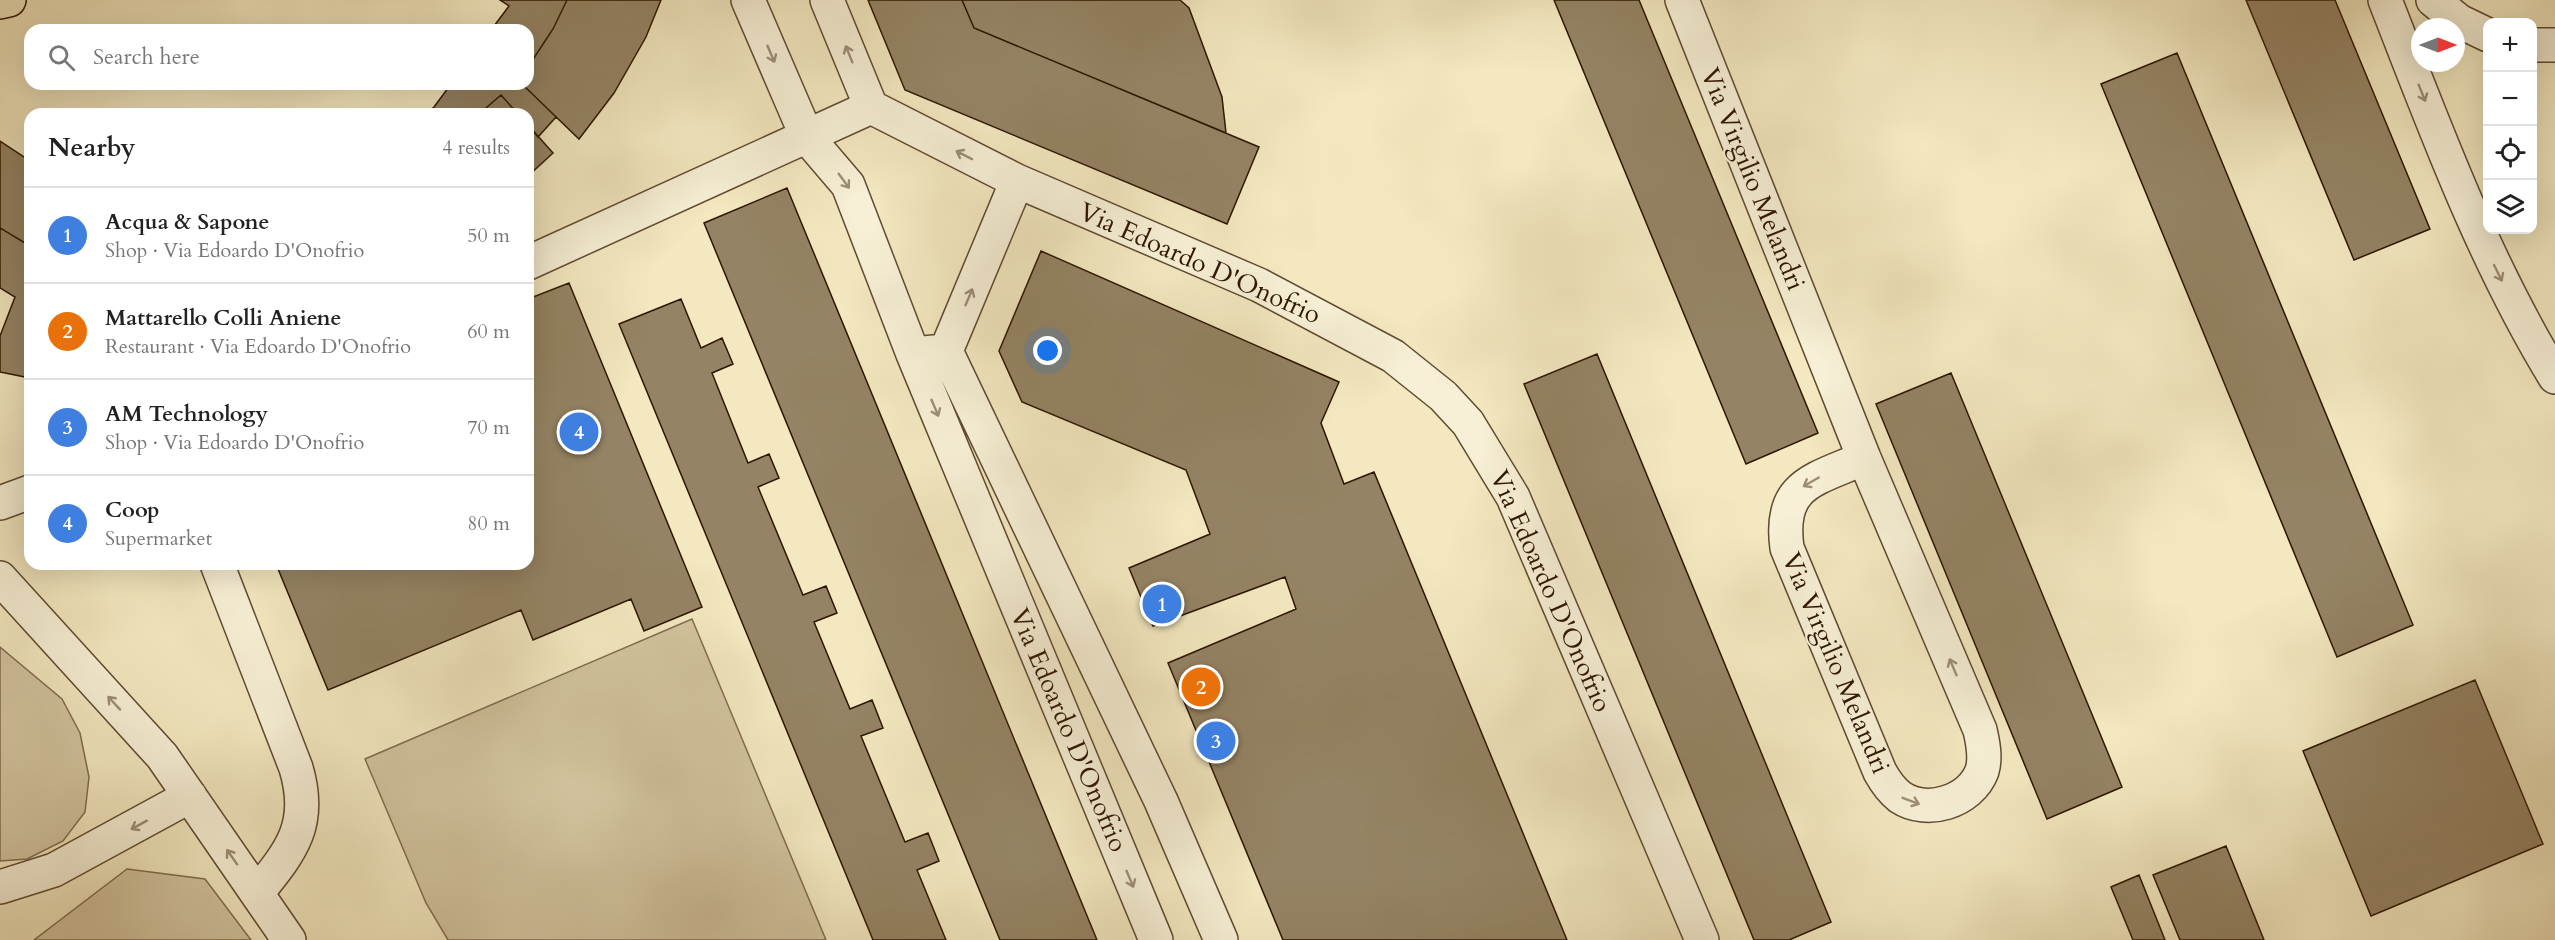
<!DOCTYPE html>
<meta charset="utf-8">
<style>
:root{--surface:#fff;--page:#f6f6f6;--text:#222;--muted:#767676;--line:#e0e0e0;--accent:#7c3aed}
body{margin:0;font-family:Cardo,serif;background:var(--page);color:var(--text)}
.controls{position:absolute;right:18px;top:18px;display:grid;overflow:hidden;border-radius:12px;box-shadow:0 6px 24px #0002}
.controls button{width:54px;height:54px;display:grid;place-items:center;padding:0;border:0;border-bottom:2px solid var(--line);background:var(--surface);color:var(--text);font:30px sans-serif}
.compass{position:absolute;left:2411px;top:18px;width:54px;height:54px;border-radius:50%;background:var(--surface);box-shadow:0 6px 24px #0002;rotate:90deg}
.you{position:absolute;left:1048px;top:351px;width:21px;height:21px;margin:-15px;border:4px solid #fff;border-radius:50%;background:#1a73e8;box-shadow:0 0 0 9px #1a73e833}
.badge{display:grid;place-items:center;width:39px;height:39px;border-radius:50%;background:var(--accent);color:#fff;font-size:20px;font-weight:700}
.pin{position:absolute;translate:-50% -50%;border:3px solid #fff;box-shadow:0 2px 6px #0006}
.list{margin:0;padding:0;list-style:none}
h2{display:flex;justify-content:space-between;align-items:center;height:78px;margin:0;padding:0 24px;font-size:26px}
h2 small{font-size:20px;font-weight:400;color:var(--muted)}
.list li{display:grid;grid-template-columns:39px 1fr auto;gap:18px;align-items:center;box-sizing:border-box;height:96px;padding:0 24px;border-top:2px solid var(--line)}
.list b{display:block;font-size:22px;white-space:nowrap}
.list p{margin:0;font-size:20px;white-space:nowrap;color:var(--muted)}
.list em{font-size:20px;font-style:normal;color:var(--muted)}
.icon{flex:none;width:33px;height:33px;fill:none;stroke:currentColor;stroke-width:2;stroke-linecap:round;stroke-linejoin:round}
.map{position:relative;flex:none;width:2555px;height:940px;overflow:hidden}
.search{position:absolute;background:var(--surface);box-shadow:0 6px 24px #0002;left:24px;top:24px;width:510px;height:66px;display:flex;align-items:center;gap:15px;box-sizing:border-box;padding:0 21px;border-radius:18px;color:var(--muted);font-size:22px}
.panel{position:absolute;background:var(--surface);box-shadow:0 6px 24px #0002;left:24px;top:108px;width:510px;height:462px;border-radius:18px}
.map>svg:first-child{display:block}
</style>
<div class="map">
<svg width="2555" height="940" viewBox="0 0 2555 940">
<rect width="100%" height="100%" fill="#f3e8c0"/>
<filter id="stains"><feTurbulence type="fractalNoise" baseFrequency=".00333" numOctaves="4"/><feColorMatrix values="0 0 0 0 .2 0 0 0 0 .09 0 0 0 0 .02 0 0 0 .5 -.17"/></filter>
<radialGradient id="worn" r=".72"><stop offset=".6" stop-color="#630" stop-opacity="0"/><stop offset="1" stop-color="#630" stop-opacity=".3"/></radialGradient>
<path fill="#d2c49f" stroke="#806d50" stroke-width="1.5" d="M692 619 826 940H448L426 903 365 759Z
M0 647 62 699 80 733 89 777 85 812 63 841 27 859 0 861Z
M127 869 205 879 251 940H34Z"/>
<path fill="#948364" stroke="#2e1600" stroke-width="1.5" d="M500 0H567L553 29 528 67V30H491L509 6Z
M567 0H661L646 37 614 93 579 139 522 84H528V67L553 29Z
M868 0H962L974 28 1259 147 1227 224 905 90Z
M962 0H1180L1189 8 1222 97 1226 133 974 28Z
M1554 0H1639L1818 433 1746 464Z
M2246 0H2335L2430 229 2354 260Z
M2177 53 2413 625 2337 657 2101 84Z
M451 84H522L556 117 538 137 528 125V114H518L501 95 479 114H426L434 107Z
M501 95 518 114H479Z
M528 125 553 153 528 176Z
M0 141 30 161V246L0 228Z
M787 188 1097 940H1000L704 223Z
M0 228 30 246V378L0 372V336L15 297 0 288Z
M1041 251 1339 382 1321 423 1344 484 1374 472 1567 940H1283L1168 663 1296 609 1285 577 1153 626 1129 568 1210 534 1186 470 1022 402 999 351Z
M569 283 702 607 644 631 631 599 533 640 521 610 328 690 276 564H528V299Z
M681 299 701 348 722 338 733 364 712 373 748 463 769 454 779 478 758 487 803 595 826 586 837 613 814 622 850 709 872 700 883 728 861 736 905 842 928 833 939 861 917 870 946 940H873L619 324Z
M1597 354 1831 922 1789 940H1754L1524 384Z
M1951 373 2122 787 2047 819 1876 404Z
M2475 680 2543 844 2371 916 2303 751Z
M2226 846 2264 940H2180L2153 875Z
M2139 875 2165 940H2133L2111 887Z"/>
<g fill="none" stroke-linecap="round" stroke-linejoin="round">
<g stroke="#5f4a30" stroke-width="36">
<path id="minor" d="M748 0 807 137 848 185 913 354 934 352
M827 0 871 107 1017 181 1259 285 1393 356 1443 396 1468 423 1513 497 1702 940
M1682 0 1864 458 1980 730C1983 743 1986 758 1982 771 1970 802 1927 815 1900 797 1891 790 1885 781 1880 772L1787 548C1778 483 1815 480 1864 458
M2385 0C2435 128 2483 259 2555 377
M2433 0 2459 21 2488 35
M2532 45H2555
M1017 181 946 351 1161 801 1221 940
M528 263 871 107
M913 354 1156 940
M0 503 30 492
M217 564 296 768C313 825 291 851 257 893
M0 578 162 756 289 940
M0 887 54 870 190 796"/>
</g>
<g stroke="#2e1600" stroke-width="36">
<path id="major" d="M0 2 9 0"/>
</g>
<use href="#minor" stroke="#f7f0d6" stroke-width="33"/>
<use href="#major" stroke="#f3e8c0" stroke-width="33"/>
</g>
<defs><path id="oneway-shaft" d="M-6 0H5M1.5-3L5.5 0L1.5 3" fill="none" stroke-width="1.6" stroke-linecap="round" stroke-linejoin="round" transform="scale(1.5)"/></defs>
<g stroke="#9d8e76">
<use href="#oneway-shaft" transform="translate(771 54) rotate(67)"/>
<use href="#oneway-shaft" transform="translate(849 54) rotate(-112)"/>
<use href="#oneway-shaft" transform="translate(2422 93) rotate(68)"/>
<use href="#oneway-shaft" transform="translate(964 155) rotate(-153)"/>
<use href="#oneway-shaft" transform="translate(844 181) rotate(54)"/>
<use href="#oneway-shaft" transform="translate(2498 273) rotate(64)"/>
<use href="#oneway-shaft" transform="translate(969 297) rotate(-67)"/>
<use href="#oneway-shaft" transform="translate(935 408) rotate(67)"/>
<use href="#oneway-shaft" transform="translate(1811 482) rotate(150)"/>
<use href="#oneway-shaft" transform="translate(1953 667) rotate(-113)"/>
<use href="#oneway-shaft" transform="translate(114 703) rotate(-133)"/>
<use href="#oneway-shaft" transform="translate(1911 801) rotate(21)"/>
<use href="#oneway-shaft" transform="translate(139 825) rotate(151)"/>
<use href="#oneway-shaft" transform="translate(232 857) rotate(-125)"/>
<use href="#oneway-shaft" transform="translate(1130 879) rotate(67)"/>
</g>
<g text-anchor="middle" dominant-baseline="central" stroke-width="4.5" stroke-linejoin="round" paint-order="stroke">
<g font-size="26" fill="#2e1600" stroke="#f7f0d6">
<text transform="translate(1753 179) rotate(68)">Via Virgilio Melandri</text>
<text transform="translate(1200 263) rotate(24)">Via Edoardo D'Onofrio</text>
<text transform="translate(1551 591) rotate(66)">Via Edoardo D'Onofrio</text>
<text transform="translate(1836 663) rotate(67)">Via Virgilio Melandri</text>
<text transform="translate(1069 730) rotate(67)">Via Edoardo D'Onofrio</text>
</g>
</g>
<rect width="100%" height="100%" filter="url(#stains)"/>
<rect width="100%" height="100%" fill="url(#worn)"/>
</svg>
<div class="controls">
<button>+</button>
<button>−</button>
<button><svg class="icon" aria-label="locate" viewBox="0 0 24 24"><circle cx="12" cy="12" r="6"/><path d="M12 2v4M12 18v4M2 12h4M18 12h4"/></svg></button>
<button><svg class="icon" aria-label="layers" viewBox="0 0 24 24"><path d="M12 4l9 5-9 5-9-5zM3 14l9 5 9-5"/></svg></button>
</div>
<svg class="compass" viewBox="-18 -18 36 36"><path d="M0-13l5 13h-10z" fill="#e53935"/><path d="M0 13l5-13h-10z" fill="#767676"/></svg>
<div class="you"></div>
<div class="pin badge" style="left:1162px;top:604px;background:#3f7fe0">1</div>
<div class="pin badge" style="left:1201px;top:687px;background:#e8710a">2</div>
<div class="pin badge" style="left:1216px;top:741px;background:#3f7fe0">3</div>
<div class="pin badge" style="left:579px;top:432px;background:#3f7fe0">4</div>
<div class="search"><svg class="icon" aria-label="search" viewBox="0 0 24 24"><circle cx="10" cy="10" r="6"/><path d="M15 15l6 6"/></svg>Search here</div>
<section class="panel">
<h2>Nearby<small>4 results</small></h2>
<ul class="list">
<li><span class="badge" style="background:#3f7fe0">1</span><div><b>Acqua &amp; Sapone</b><p>Shop · Via Edoardo D'Onofrio</p></div><em>50 m</em></li>
<li><span class="badge" style="background:#e8710a">2</span><div><b>Mattarello Colli Aniene</b><p>Restaurant · Via Edoardo D'Onofrio</p></div><em>60 m</em></li>
<li><span class="badge" style="background:#3f7fe0">3</span><div><b>AM Technology</b><p>Shop · Via Edoardo D'Onofrio</p></div><em>70 m</em></li>
<li><span class="badge" style="background:#3f7fe0">4</span><div><b>Coop</b><p>Supermarket</p></div><em>80 m</em></li>
</ul>
</section>
</div>
